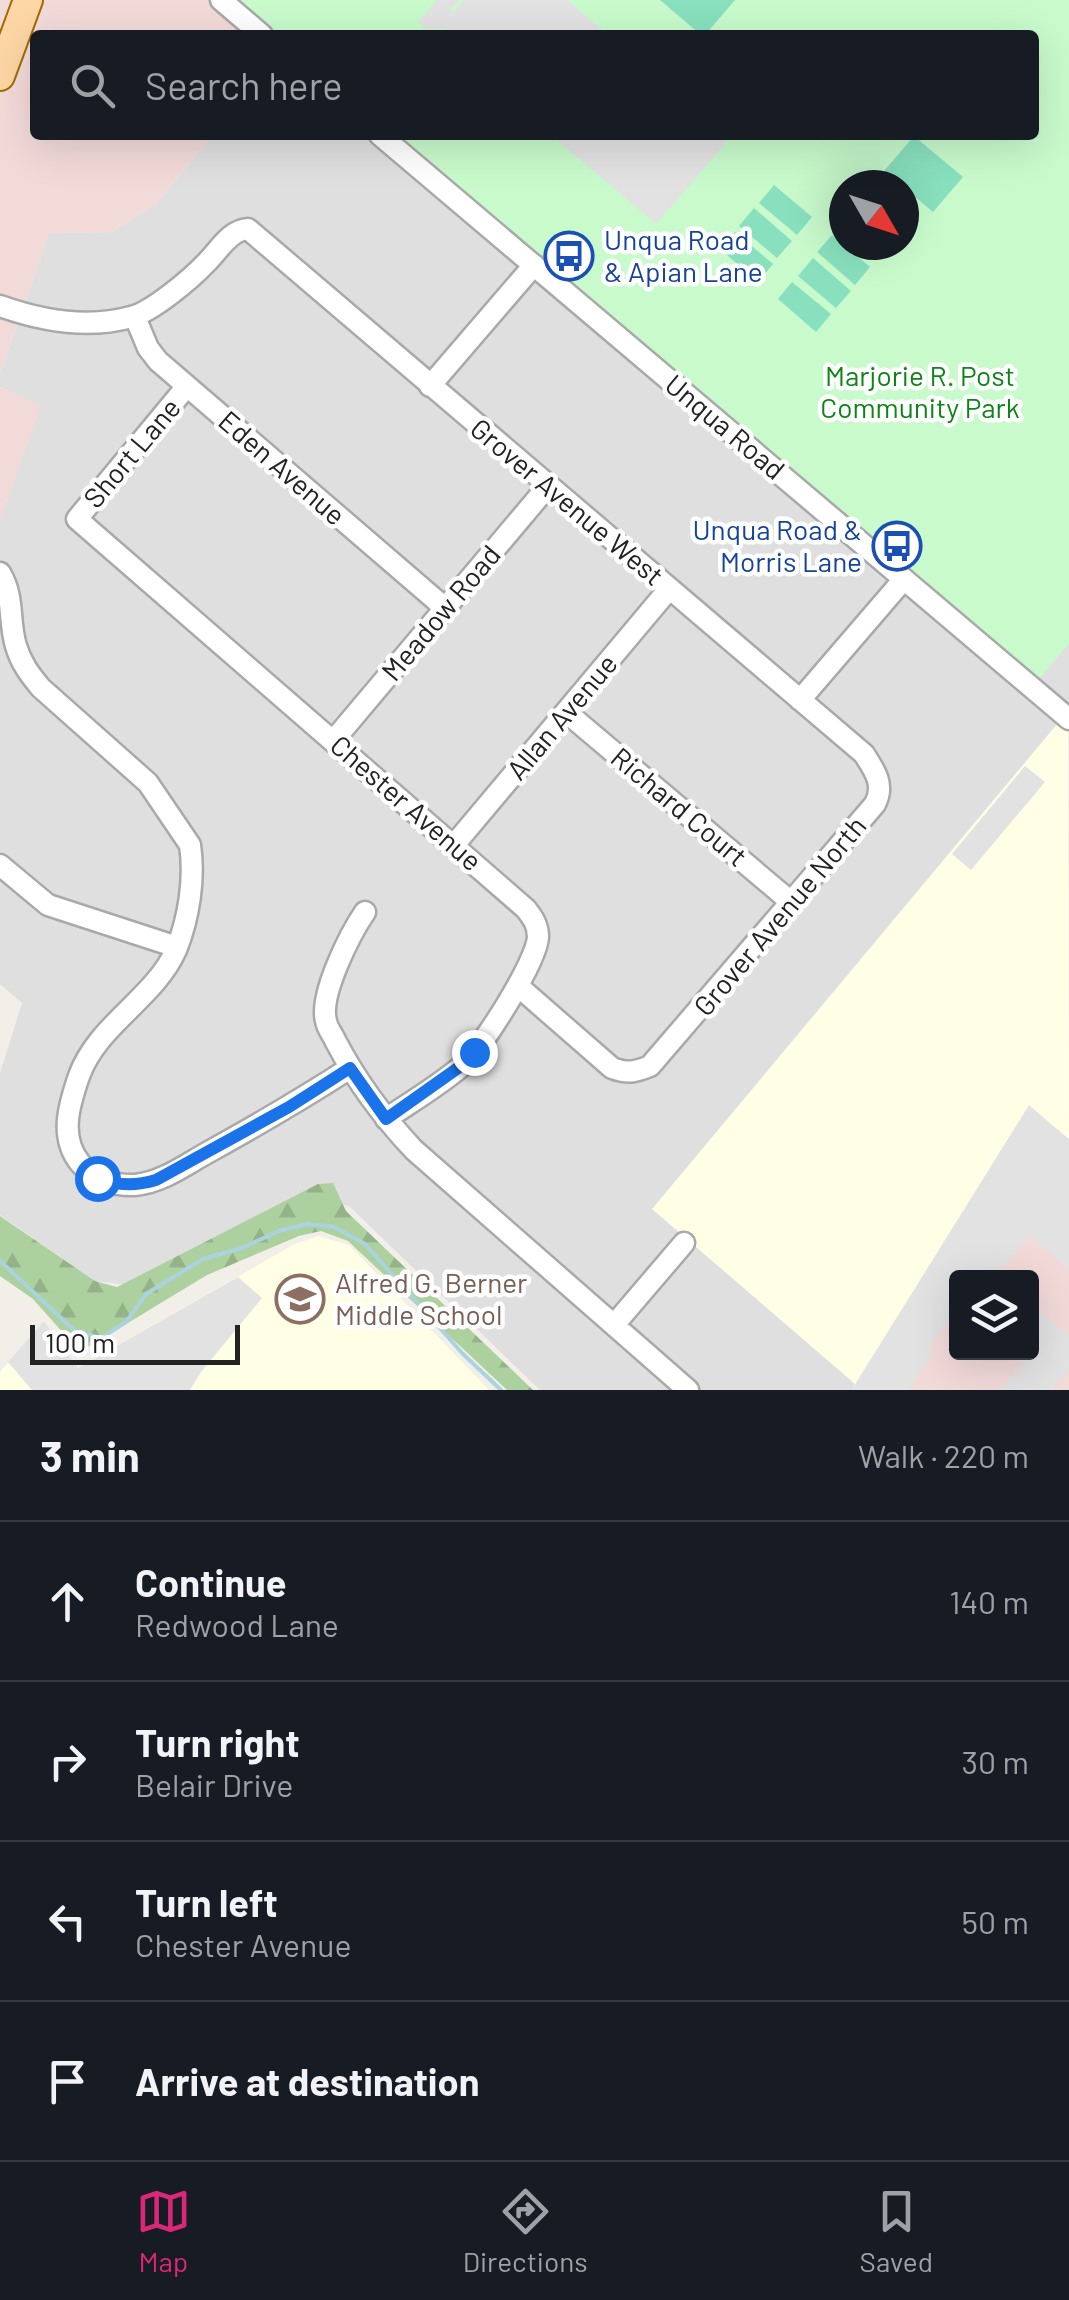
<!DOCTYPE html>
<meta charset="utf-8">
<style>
body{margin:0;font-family:Barlow,sans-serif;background:#20242c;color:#f1f3f6}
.controls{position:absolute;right:30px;bottom:30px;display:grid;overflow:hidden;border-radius:10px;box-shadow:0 10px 40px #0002}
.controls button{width:90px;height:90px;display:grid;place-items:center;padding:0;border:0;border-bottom:2px solid #363941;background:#171b24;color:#f1f3f6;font:50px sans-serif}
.compass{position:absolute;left:829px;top:170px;width:90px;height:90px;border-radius:50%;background:#171b24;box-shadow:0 10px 40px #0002;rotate:129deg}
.scale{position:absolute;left:30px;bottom:25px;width:210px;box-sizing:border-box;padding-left:10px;border:5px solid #222;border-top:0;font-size:28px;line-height:35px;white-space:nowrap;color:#222;-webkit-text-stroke:8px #fff;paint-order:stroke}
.stop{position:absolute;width:30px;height:30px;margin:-22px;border:8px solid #1a73e8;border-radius:50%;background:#fff}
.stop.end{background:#1a73e8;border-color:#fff;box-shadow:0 2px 10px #0008}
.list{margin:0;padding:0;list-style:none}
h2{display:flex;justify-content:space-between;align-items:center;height:130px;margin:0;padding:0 40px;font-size:42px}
h2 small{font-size:32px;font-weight:400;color:#9ea1a6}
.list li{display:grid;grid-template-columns:65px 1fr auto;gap:30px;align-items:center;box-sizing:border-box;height:160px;padding:0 40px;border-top:2px solid #363941}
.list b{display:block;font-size:38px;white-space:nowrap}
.list p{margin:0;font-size:32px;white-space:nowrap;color:#9ea1a6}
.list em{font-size:32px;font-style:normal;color:#9ea1a6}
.icon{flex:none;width:55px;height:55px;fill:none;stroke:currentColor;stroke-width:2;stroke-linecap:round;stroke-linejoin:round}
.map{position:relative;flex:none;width:1069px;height:1390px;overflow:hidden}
.search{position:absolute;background:#171b24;box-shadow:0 10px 40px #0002;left:30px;right:30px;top:30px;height:110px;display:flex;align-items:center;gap:25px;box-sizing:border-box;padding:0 35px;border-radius:10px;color:#9ea1a6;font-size:38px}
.sheet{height:770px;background:#171b24}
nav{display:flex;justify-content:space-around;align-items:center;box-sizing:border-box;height:140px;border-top:2px solid #363941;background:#171b24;font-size:28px;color:#9ea1a6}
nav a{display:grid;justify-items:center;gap:5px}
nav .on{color:#db2777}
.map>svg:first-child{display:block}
.residential{fill:#e0dfdf}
.commercial{fill:#f2dad9;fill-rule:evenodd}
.education{fill:#ffffe5}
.forest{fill:url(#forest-firs)}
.park{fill:#c8facc;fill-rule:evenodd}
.pitch{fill:#88e0be}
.parking{fill:#e2e2e2}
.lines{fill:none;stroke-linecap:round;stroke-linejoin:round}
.stream{stroke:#aad3df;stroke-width:4}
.minor-casing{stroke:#a9a9a9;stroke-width:25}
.major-casing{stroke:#a06b00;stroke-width:32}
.minor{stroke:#fff;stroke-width:20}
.major{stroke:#fcd6a4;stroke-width:28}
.route{stroke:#1a73e8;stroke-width:12}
.labels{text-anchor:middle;stroke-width:9;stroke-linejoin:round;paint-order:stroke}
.transit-label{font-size:28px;fill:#164399;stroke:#fff;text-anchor:start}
.park-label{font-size:28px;fill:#0c8416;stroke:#fff}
.street-label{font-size:28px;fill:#222;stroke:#fff}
.education-label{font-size:28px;fill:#785e54;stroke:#fff;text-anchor:start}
</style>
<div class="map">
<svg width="1069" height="1390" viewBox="0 0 1069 1390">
<defs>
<pattern id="forest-firs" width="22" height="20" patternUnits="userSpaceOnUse" patternTransform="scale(2.5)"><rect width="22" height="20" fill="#add19e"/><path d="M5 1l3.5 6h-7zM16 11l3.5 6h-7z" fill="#95b388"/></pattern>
</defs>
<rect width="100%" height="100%" fill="#f2efe9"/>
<path class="residential" d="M213,135h176l647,547 33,-39v68l-217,679h-312l-190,-183 -21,-9 -200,87 -34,-4 -95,-66v-142l22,-70 -22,-19v-464l40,-114 -40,-19v-13l49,-141 62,-1 45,-28z"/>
<path class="commercial" d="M0,0h230l41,35h-236v100h178l-57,69 -45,28 -62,1 -49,141z
M0,387l41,19 -41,114z
M1029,1105l40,34v251h-217zM956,1278h76v74h-76z"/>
<path class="education" d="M1068,711l1,428 -40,-33 -174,278 -203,-175z
M318,1236l31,9 140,145h-489v-18l44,-51 34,47 215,-123z"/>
<path class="forest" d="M333,1183l13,28 187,179h-26l-159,-149 -27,-10 -22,5 -92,39 -127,77 -47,-53 -33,-23v-60l95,65 22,6 201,-103z"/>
<path class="park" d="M230,0h839v643l-33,40 -647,-548h645v-100h-763zM844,185h60v60h-60z"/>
<path class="pitch" d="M660,0h75l-30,35h-4z
M914,136l49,41 -30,35 -49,-41z
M774,185l38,32 -15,18 -38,-32z
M754,208l38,33 -15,17 -38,-32z
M735,232l38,32 -15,18 -38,-33z
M832,235l38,32 -15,18 -38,-33z
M813,258l38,33 -15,17 -38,-32z
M792,282l39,32 -15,18 -38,-33z"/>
<path class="parking" d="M437,0h22l-9,10 2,3 12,-13h103l41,35h-167l4,-6 -10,-1 -5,4 -12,-10z
M551,135h174v9l-69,80z
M1025,766l20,16 -74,88 -19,-16z
M1029,1105l40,35v129l-39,-33 -34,39 3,2 -43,1v35l-29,35 6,6 -25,36h-56z
M238,1277l24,21 -61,74 -11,18h-158l-24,-28 36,-41 34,47z
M1032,1305l37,32v32l-18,21h-51l23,-27 -11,-10 20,-1z"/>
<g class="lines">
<path class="stream" d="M0,1261l75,70 26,7 25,-16 20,-28 57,-35 39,-11 37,-17 28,-7 27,3 31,17 98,110 38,36"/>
<g class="minor-casing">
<path id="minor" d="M221,0l41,35
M380,135l689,584
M0,306c42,15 88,23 131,11 21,-5 61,-39 76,-55 12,-12 23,-32 41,-33l616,525c11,17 21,31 11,50l-225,262c-15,6 -22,8 -38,2l-94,-82
M135,317l13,31 10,13 287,247
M187,386l-110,133 449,390c7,9 12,16 12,28 -1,24 -56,111 -75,128 -23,20 -52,37 -77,54
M430,386l104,-121
M0,573c15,25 8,47 16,73 5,17 14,29 25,42l107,95 42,62c5,33 -1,73 -14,105 -22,49 -78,74 -97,126 -10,29 -20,61 1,87 13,16 35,23 55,22 25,-2 49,-19 70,-31 49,-27 97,-55 145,-86
M800,700l104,-121
M566,712l225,190
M334,740l214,-254
M454,845l215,-256
M0,865l48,40 129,42
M365,912c-15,22 -46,83 -39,109 1,7 7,14 10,21 21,40 47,75 78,108l274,240
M614,1325l70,-82"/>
</g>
<g class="major-casing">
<path id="major" d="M0,76l28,-76"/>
</g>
<use href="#minor" class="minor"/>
<use href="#major" class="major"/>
</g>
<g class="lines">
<path class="route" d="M97,1178c20,8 39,8 59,2l133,-73 61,-39 36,51 72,-51 16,-16"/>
</g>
<defs>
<g id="bus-ring" transform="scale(2.5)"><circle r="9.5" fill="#fff" stroke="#1a4fb4" stroke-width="1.5"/><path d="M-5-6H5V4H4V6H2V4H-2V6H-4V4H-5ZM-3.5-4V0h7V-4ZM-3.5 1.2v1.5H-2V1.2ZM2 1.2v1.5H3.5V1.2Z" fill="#1a4fb4"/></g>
<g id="school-ring" transform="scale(2.5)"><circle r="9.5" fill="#fff" stroke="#8d6e63" stroke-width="1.5"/><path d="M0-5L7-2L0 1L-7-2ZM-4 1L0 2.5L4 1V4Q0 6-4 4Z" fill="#8d6e63"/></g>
</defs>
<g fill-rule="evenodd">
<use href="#bus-ring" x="569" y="256"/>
<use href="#bus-ring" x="897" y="546"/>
<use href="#school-ring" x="300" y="1299"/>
</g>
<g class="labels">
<g class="transit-label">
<text x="604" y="250">Unqua Road<tspan x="604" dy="32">&amp; Apian Lane</tspan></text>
<text x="862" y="540" text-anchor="end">Unqua Road &amp;<tspan x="862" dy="32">Morris Lane</tspan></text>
</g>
<g class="park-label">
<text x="920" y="386">Marjorie R. Post<tspan x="920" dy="32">Community Park</tspan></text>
</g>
<g class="street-label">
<text transform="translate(725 427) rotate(40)" y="10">Unqua Road</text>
<text transform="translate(132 453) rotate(-50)" y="10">Short Lane</text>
<text transform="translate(282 468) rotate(41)" y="10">Eden Avenue</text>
<text transform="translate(567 502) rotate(40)" y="10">Grover Avenue West</text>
<text transform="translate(441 613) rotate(-50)" y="10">Meadow Road</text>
<text transform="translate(562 717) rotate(-50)" y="10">Allan Avenue</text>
<text transform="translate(406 803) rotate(41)" y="10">Chester Avenue</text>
<text transform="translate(679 807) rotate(40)" y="10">Richard Court</text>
<text transform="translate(780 916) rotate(-50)" y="10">Grover Avenue North</text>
</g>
<g class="education-label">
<text x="335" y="1293">Alfred G. Berner<tspan x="335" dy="32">Middle School</tspan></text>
</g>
</g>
</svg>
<div class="controls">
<button><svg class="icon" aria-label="layers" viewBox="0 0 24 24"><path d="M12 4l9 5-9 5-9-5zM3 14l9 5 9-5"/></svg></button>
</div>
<svg class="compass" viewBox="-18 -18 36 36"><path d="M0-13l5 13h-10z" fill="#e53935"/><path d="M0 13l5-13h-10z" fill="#9ea1a6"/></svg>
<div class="scale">100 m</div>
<div class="stop" style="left:97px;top:1178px"></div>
<div class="stop end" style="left:474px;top:1052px"></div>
<div class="search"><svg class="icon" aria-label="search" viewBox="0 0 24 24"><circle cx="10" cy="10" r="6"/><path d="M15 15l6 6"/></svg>Search here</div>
</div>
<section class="sheet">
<h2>3 min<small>Walk · 220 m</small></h2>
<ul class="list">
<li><svg class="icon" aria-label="ahead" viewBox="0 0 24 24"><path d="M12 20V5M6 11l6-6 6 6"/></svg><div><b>Continue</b><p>Redwood Lane</p></div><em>140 m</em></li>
<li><svg class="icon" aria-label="right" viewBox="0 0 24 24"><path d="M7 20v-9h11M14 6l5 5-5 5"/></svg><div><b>Turn right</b><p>Belair Drive</p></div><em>30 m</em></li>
<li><svg class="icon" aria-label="left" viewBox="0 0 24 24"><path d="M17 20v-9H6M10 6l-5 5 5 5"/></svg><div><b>Turn left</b><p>Chester Avenue</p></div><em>50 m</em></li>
<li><svg class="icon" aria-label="arrive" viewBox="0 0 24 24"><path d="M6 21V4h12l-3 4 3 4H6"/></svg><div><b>Arrive at destination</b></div></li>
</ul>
</section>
<nav>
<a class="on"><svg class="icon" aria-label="map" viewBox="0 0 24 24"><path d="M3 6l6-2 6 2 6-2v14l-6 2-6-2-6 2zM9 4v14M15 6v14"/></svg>Map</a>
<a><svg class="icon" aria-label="directions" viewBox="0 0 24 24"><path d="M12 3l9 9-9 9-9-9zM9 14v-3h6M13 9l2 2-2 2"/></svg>Directions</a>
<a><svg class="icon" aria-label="saved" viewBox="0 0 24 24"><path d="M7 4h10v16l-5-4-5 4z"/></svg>Saved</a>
</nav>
